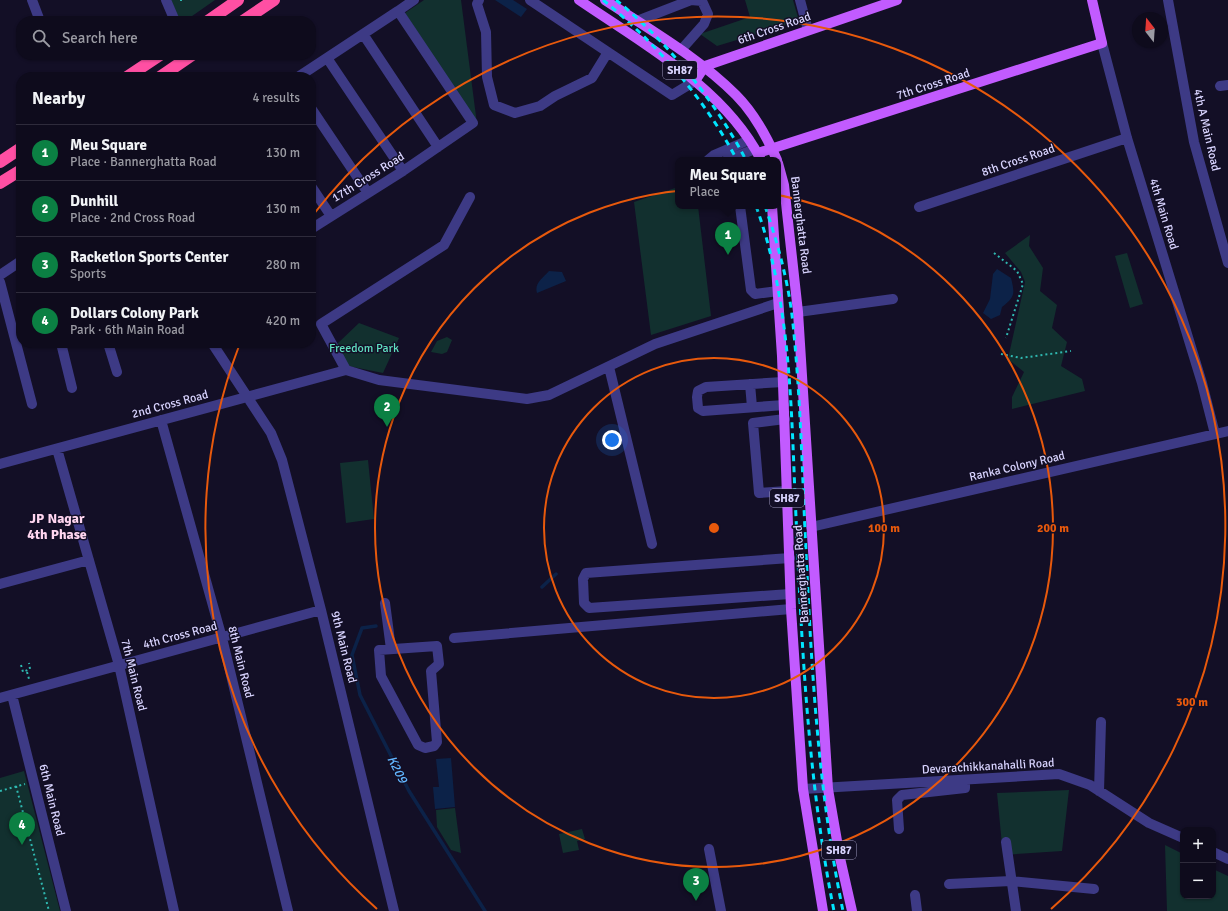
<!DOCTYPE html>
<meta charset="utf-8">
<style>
body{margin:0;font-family:Signika,sans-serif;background:#1c1929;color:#f1f3f6}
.controls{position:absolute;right:12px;bottom:12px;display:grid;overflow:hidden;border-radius:8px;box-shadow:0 1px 3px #0004}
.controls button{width:36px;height:36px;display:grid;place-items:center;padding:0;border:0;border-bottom:1px solid #2e2b3b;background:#0e0b1c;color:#f1f3f6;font:20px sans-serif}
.compass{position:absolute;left:1132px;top:12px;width:36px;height:36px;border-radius:50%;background:#0e0b1c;box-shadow:0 1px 3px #0004;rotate:343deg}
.you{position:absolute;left:612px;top:440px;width:14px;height:14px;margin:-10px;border:3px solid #fff;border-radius:50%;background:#1a73e8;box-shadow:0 0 0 6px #1a73e833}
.badge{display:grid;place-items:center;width:26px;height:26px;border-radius:50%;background:#0b8043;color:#fff;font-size:13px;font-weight:700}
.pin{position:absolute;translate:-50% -33px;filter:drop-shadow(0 1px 2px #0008)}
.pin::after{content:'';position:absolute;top:21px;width:14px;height:12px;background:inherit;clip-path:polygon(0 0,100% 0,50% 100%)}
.popup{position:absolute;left:675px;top:157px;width:106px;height:52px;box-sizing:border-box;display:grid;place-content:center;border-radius:8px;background:#0e0b1c;filter:drop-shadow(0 1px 3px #0005);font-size:13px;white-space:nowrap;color:#9b9ba3}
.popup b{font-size:15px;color:#f1f3f6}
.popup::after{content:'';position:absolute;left:50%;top:100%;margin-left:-8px;border:8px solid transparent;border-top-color:#0e0b1c}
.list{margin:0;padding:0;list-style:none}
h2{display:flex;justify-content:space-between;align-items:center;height:52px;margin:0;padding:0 16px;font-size:17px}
h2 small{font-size:13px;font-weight:400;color:#9b9ba3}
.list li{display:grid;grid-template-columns:26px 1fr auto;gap:12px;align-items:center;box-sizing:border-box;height:56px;padding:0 16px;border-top:1px solid #2e2b3b}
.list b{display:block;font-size:15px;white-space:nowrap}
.list p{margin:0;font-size:13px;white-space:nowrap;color:#9b9ba3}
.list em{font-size:13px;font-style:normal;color:#9b9ba3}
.icon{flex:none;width:22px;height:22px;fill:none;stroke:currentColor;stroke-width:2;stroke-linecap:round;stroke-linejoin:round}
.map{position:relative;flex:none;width:1228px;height:911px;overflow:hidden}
.search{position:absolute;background:#0e0b1c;box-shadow:0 1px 3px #0004;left:16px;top:16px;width:300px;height:44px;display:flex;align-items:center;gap:10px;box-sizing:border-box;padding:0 14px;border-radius:16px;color:#9b9ba3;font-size:15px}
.panel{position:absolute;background:#0e0b1c;box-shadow:0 1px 3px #0004;left:16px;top:72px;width:300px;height:276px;border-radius:16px}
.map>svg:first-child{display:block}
.green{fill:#12302f}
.water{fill:#0c2248}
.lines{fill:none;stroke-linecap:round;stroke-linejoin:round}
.stream{stroke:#0c2248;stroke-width:3.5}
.path{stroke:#2fb8b0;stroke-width:2;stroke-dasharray:2 3;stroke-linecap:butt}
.minor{stroke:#3d3a85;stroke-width:10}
.major{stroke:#c25bff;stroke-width:10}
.highway{stroke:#ff4fa3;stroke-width:12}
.rail{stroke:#00e5ff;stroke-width:3;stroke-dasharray:6 5;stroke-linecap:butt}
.ring{fill:none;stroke:#e8590c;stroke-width:2}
.labels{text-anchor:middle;stroke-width:3;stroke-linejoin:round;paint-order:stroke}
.shield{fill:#130f26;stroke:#9e99be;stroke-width:1}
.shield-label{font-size:11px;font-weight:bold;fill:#d9d4ff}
.street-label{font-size:12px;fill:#d9d4ff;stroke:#130f26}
.park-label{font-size:12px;fill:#5fe0c0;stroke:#130f26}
.water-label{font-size:13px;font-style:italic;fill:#62b6ff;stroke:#130f26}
.quarter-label{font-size:14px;font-weight:bold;fill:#ffd6f0;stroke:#130f26}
.centre{fill:#e8590c;stroke:#130f26;stroke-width:2}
.ring-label{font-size:12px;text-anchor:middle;font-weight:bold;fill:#e8590c;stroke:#130f26;stroke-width:3;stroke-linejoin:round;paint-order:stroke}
</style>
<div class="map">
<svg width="1228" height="911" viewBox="0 0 1228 911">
<rect width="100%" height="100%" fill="#130f26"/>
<path class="green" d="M171,0h44l-30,21h-5z
M424,0h37l16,124 -72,-111z
M745,0h48l6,21 -82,25 -17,-12 50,-17z
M678,187v19h20l13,110 -60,19 -17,-133z
M1030,235l-1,11 14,22 -3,23 17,14 -5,23 15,14 -6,24 21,13 3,12 -73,18v-12l12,-25 -16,-13 17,-77 -4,-10 -16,-19z
M1127,253l16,51 -13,4 -15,-52z
M359,323l40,15 -16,35 -35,-7 -11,-22z
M447,337l5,3 -5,12 -5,2 -11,-2 6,-11z
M368,460l6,59 -28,4 -6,-60z
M24,771l36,140h-60v-133z
M1069,790l-7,61 -59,4 -6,-62z
M455,808l6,45 -10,-3 -14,-23 -1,-17z
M582,829l3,10 -8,2 2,9 -16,3 -4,-19z
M1165,845l18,9v42h30v-27l15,7v35h-61z"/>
<path class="water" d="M495,0h18l14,9 -6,8z
M997,269l14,9c4,16 4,19 -9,29l-2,8 -9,4 -8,-6 7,-14 3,-25z
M549,271l13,1 4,9 -29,12c-3,-10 6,-15 12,-22z
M451,758l4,49 -20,2 -2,-22h6l-3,-28z"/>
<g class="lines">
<path class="stream" d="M542,587l14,-13
M376,626l-14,2 -10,27 8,40 49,96 76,120"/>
<path class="path" d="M180,0h3
M994,253l23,18 6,13 -17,54
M1001,354l20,4 50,-7
M21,665l2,7 7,-3 -1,-6
M27,672l2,7
M16,786l33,125
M0,791l25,-7"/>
<path class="minor" d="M32,0l8,21
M166,0l9,21
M479,0l-2,4 9,28 1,45 7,28 21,8 25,-7 15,-10 37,-18 16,-26
M530,0l142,95 23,-14
M800,0l8,30
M1168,0l26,142 34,121
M637,21l54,-21 11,1 6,13 -4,10 -23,26
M363,34l75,113
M1102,43l25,95 75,245 13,51
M327,58l76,113
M298,77l100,-66
M1220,86l8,-1
M311,108l57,85
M708,160l6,-5 35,-15
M727,160l28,-11
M311,186l20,30
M470,197l-26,48 -123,79 25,46 33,10 148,19 22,-4 106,-51 123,-41
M740,206l11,84 4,4 23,-3
M919,207l208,-69
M311,229l92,-58 70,-48 -75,-112 16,-11
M0,275l21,-14
M0,282l32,122
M798,312l95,-13
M61,343l11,45
M108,343l9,29
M212,343l59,90 11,27 39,150 73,301
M609,367l43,177
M783,382l-77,5 -8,4 -1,6 1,11 5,3 81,-6
M750,384l2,23
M785,419l-32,4 6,70 28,-2
M161,420l61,218 66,273
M57,449l62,216 55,246
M0,464l346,-94
M811,527l417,-96
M790,558l-204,15 -3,6 1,24 5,5 201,-14
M0,584l89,-24
M385,603l6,46
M454,638l337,-29
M437,646l2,18 -8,7 6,71 -3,4 -9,2 -7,-3 -37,-69 -2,-26z
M12,695l54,216
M0,698l321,-88
M803,789l256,-15 31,11 59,38 34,15
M1099,791l2,-69
M899,829l-2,-29 5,-5 63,-7v-8
M1006,842l10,69
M709,849l12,62
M1213,852l15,7
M949,884l62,-3 83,8
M915,895l2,16"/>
<path class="major" d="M579,0c64,44 146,88 182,160
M605,0c45,30 93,57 131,95 18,18 31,42 41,65
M695,81l10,-15 192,-66
M758,153l344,-110 -10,-43
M778,163l6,22 14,127 30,477 12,69 12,53
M772,206l10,150 9,253 12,180 20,122"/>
<path class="highway" d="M208,21l30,-21
M243,21l31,-21
M127,77l33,-22
M160,77l32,-22
M0,162l21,-14
M0,183l21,-13"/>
<path class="rail" d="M603,0c53,43 102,99 134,160
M616,0c52,42 99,101 130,160
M756,206c36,99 35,207 40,311 6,132 12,264 38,394
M765,206c13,38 24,78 28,118 7,68 9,138 12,207 6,127 12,255 38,380"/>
</g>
<g class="ring">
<circle cx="714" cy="528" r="170"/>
<circle cx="714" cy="528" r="339"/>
<path d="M377 909A509 509 0 0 1 239 346M313 215A509 509 0 1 1 1051 909"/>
</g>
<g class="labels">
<g class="shield">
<rect x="663" y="61" width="34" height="18" rx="3"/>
<rect x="770" y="489" width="34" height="18" rx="3"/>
<rect x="822" y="841" width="34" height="18" rx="3"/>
</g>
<g class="shield-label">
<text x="680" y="74">SH87</text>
<text x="787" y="502">SH87</text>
<text x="839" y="854">SH87</text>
</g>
<g class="street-label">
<text transform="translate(774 28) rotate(-19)" y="4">6th Cross Road</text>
<text transform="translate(933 84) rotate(-18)" y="4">7th Cross Road</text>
<text transform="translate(1207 130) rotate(77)" y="4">4th A Main Road</text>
<text transform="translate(1018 160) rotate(-19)" y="4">8th Cross Road</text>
<text transform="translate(368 177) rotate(-32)" y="4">17th Cross Road</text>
<text transform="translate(1164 214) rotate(73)" y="4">4th Main Road</text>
<text transform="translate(801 225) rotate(83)" y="4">Bannerghatta Road</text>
<text transform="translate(170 404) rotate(-15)" y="4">2nd Cross Road</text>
<text transform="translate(1017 466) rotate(-13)" y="4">Ranka Colony Road</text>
<text transform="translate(801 574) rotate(-94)" y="4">Bannerghatta Road</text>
<text transform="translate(180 635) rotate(-15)" y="4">4th Cross Road</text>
<text transform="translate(344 647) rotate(76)" y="4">9th Main Road</text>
<text transform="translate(241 662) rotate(76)" y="4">8th Main Road</text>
<text transform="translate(134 675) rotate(76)" y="4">7th Main Road</text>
<text transform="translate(988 766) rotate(-3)" y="4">Devarachikkanahalli Road</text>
<text transform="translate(52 800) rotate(76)" y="4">6th Main Road</text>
</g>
<g class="park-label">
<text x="364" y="352">Freedom Park</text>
</g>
<g class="water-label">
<text transform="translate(398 769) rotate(63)" y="5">K209</text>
</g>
<g class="quarter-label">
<text x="57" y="523">JP Nagar<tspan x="57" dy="16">4th Phase</tspan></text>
</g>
</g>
<circle cx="714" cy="528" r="6" class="centre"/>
<g class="ring-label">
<text x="884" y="532">100 m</text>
<text x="1053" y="532">200 m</text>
<text x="1192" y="706">300 m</text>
</g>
</svg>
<div class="controls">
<button>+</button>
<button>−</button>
</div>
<svg class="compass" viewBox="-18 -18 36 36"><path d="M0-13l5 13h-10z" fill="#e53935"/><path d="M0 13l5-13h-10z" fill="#9b9ba3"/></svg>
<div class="you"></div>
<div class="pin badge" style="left:728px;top:255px">1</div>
<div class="popup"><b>Meu Square</b>Place</div>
<div class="pin badge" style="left:387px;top:427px">2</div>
<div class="pin badge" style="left:696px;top:901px">3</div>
<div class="pin badge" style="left:22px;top:845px">4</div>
<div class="search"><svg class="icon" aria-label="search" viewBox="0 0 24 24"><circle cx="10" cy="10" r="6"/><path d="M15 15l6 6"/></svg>Search here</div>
<section class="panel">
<h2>Nearby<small>4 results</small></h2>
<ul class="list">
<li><span class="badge">1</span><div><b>Meu Square</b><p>Place · Bannerghatta Road</p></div><em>130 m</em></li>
<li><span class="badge">2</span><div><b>Dunhill</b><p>Place · 2nd Cross Road</p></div><em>130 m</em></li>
<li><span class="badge">3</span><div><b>Racketlon Sports Center</b><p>Sports</p></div><em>280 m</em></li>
<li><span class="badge">4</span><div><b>Dollars Colony Park</b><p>Park · 6th Main Road</p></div><em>420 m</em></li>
</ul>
</section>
</div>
